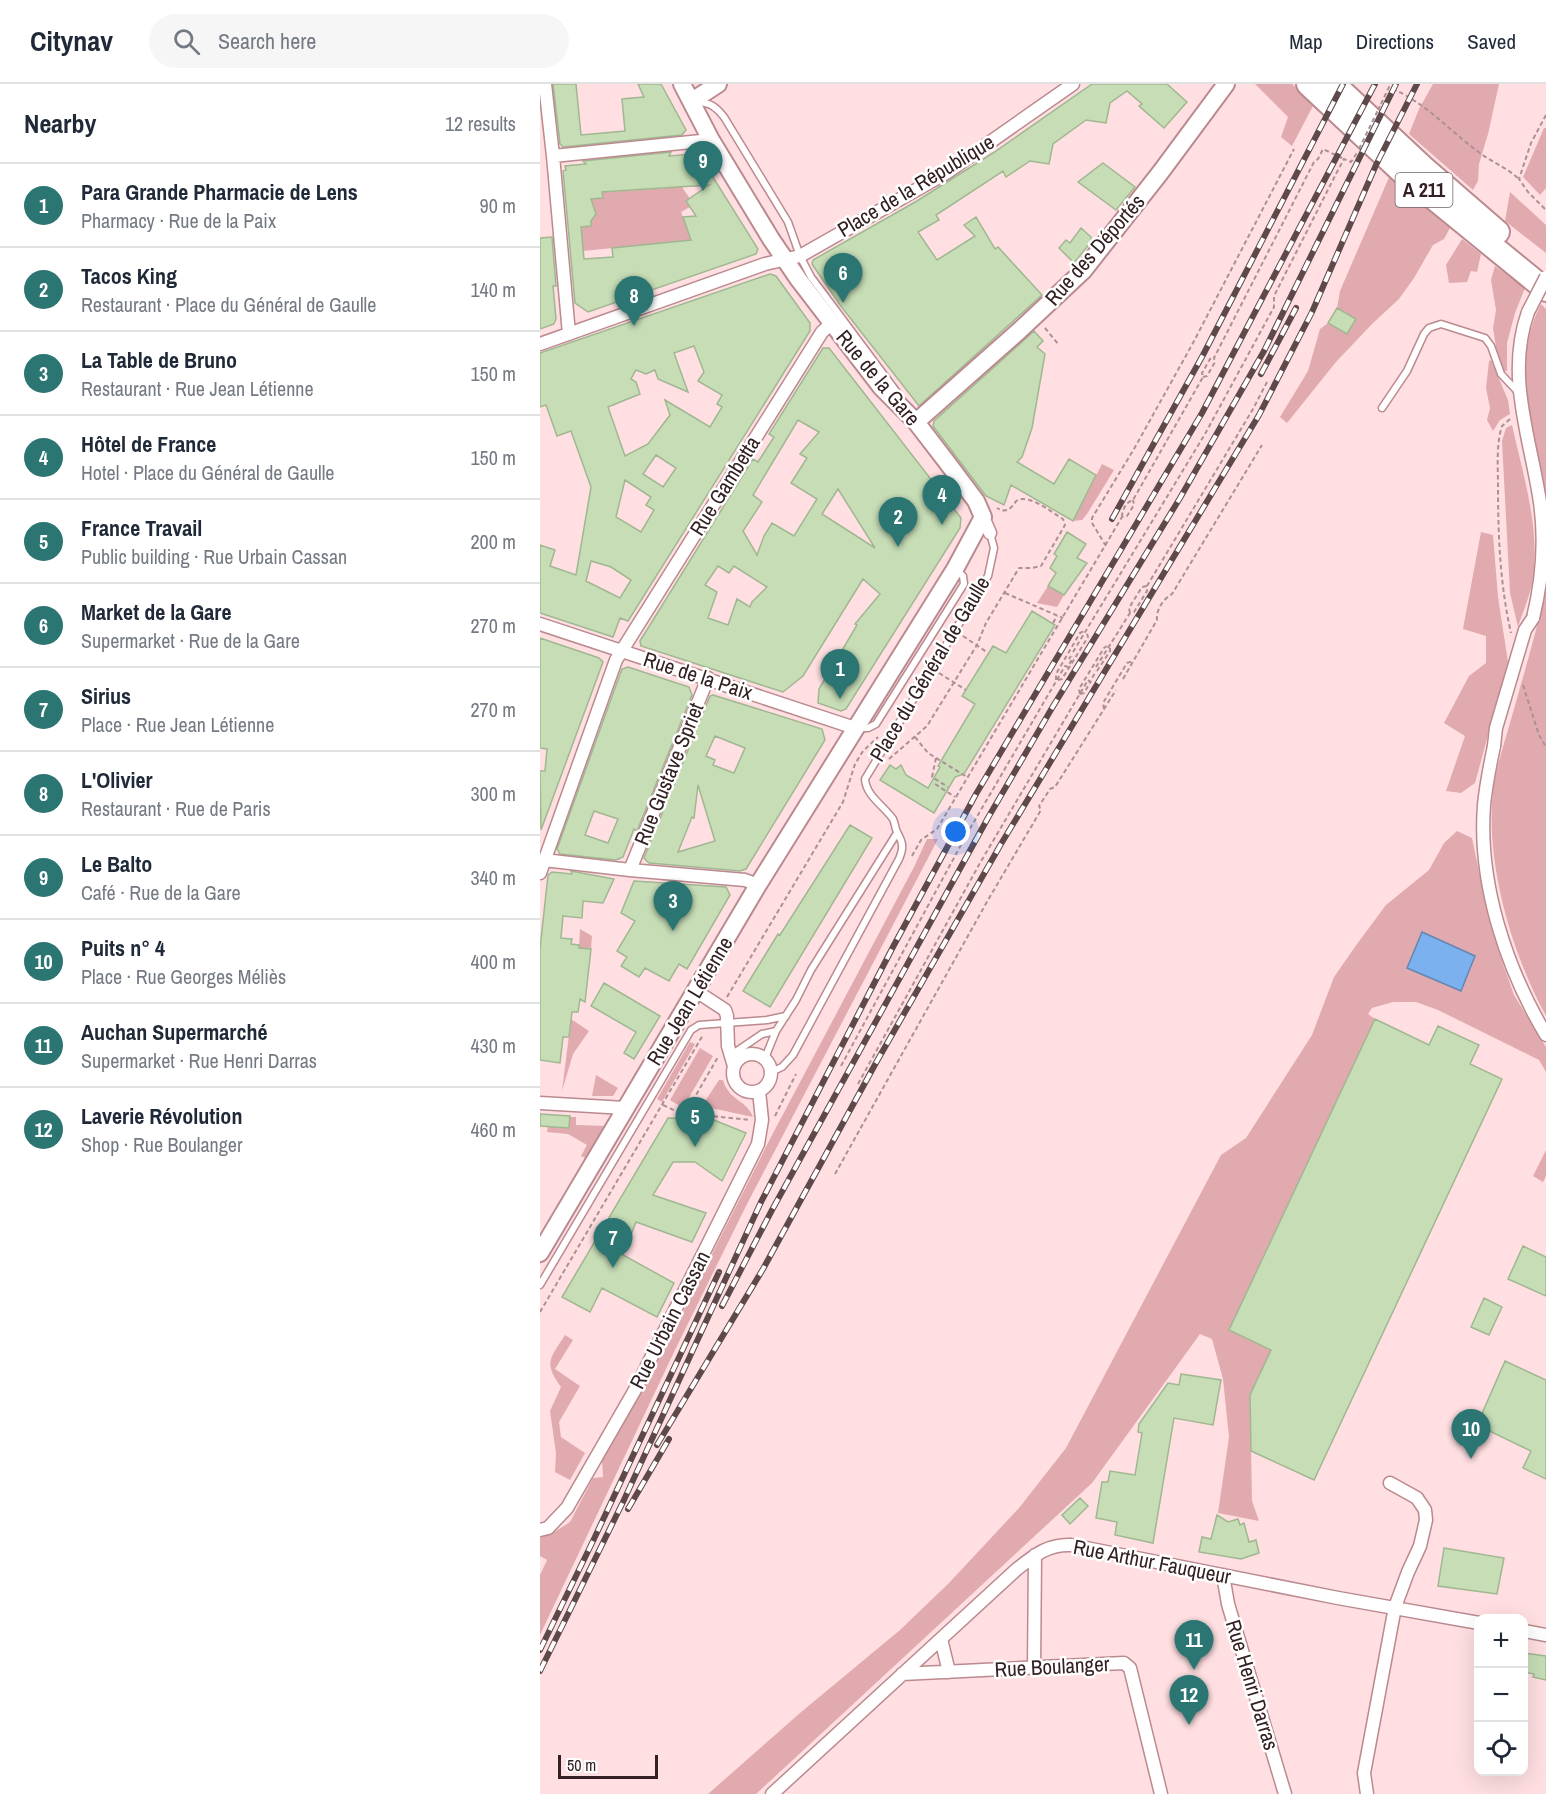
<!DOCTYPE html>
<meta charset="utf-8">
<style>
body{margin:0;font-family:"Archivo Narrow",sans-serif;background:#f6f6f7;color:#1f2937}
.controls{position:absolute;right:18px;bottom:18px;display:grid;overflow:hidden;border-radius:12px;box-shadow:0 6px 24px #0002}
.controls button{width:54px;height:54px;display:grid;place-items:center;padding:0;border:0;border-bottom:2px solid #e0e1e3;background:#fff;color:#1f2937;font:30px sans-serif}
.scale{position:absolute;left:18px;bottom:15px;width:100px;box-sizing:border-box;padding-left:6px;border:3px solid #332022;border-top:0;font-size:16px;line-height:21px;white-space:nowrap;color:#332022;-webkit-text-stroke:4px #fff;paint-order:stroke}
.you{position:absolute;left:416px;top:748px;width:21px;height:21px;margin:-15px;border:4px solid #fff;border-radius:50%;background:#1a73e8;box-shadow:0 0 0 9px #1a73e833}
.badge{display:grid;place-items:center;width:39px;height:39px;border-radius:50%;background:#2b7573;color:#fff;font-size:20px;font-weight:700}
.pin{position:absolute;translate:-50% -50px;filter:drop-shadow(0 2px 3px #0008)}
.pin::after{content:'';position:absolute;top:32px;width:21px;height:18px;background:inherit;clip-path:polygon(0 0,100% 0,50% 100%)}
.list{margin:0;padding:0;list-style:none}
h2{display:flex;justify-content:space-between;align-items:center;height:78px;margin:0;padding:0 24px;font-size:26px}
h2 small{font-size:20px;font-weight:400;color:#747a83}
.list li{display:grid;grid-template-columns:39px 1fr auto;gap:18px;align-items:center;box-sizing:border-box;height:84px;padding:0 24px;border-top:2px solid #e0e1e3}
.list b{display:block;font-size:22px;white-space:nowrap}
.list p{margin:0;font-size:20px;white-space:nowrap;color:#747a83}
.list em{font-size:20px;font-style:normal;color:#747a83}
.icon{flex:none;width:33px;height:33px;fill:none;stroke:currentColor;stroke-width:2;stroke-linecap:round;stroke-linejoin:round}
.map{position:relative;flex:none;width:1006px;height:1710px;overflow:hidden}
header{display:flex;align-items:center;gap:36px;box-sizing:border-box;height:84px;padding:0 30px;background:#fff;border-bottom:2px solid #e0e1e3}
header strong{font-size:28px}
nav{display:flex;gap:33px;margin-inline-start:auto;font-size:21px}
.search{width:420px;height:54px;background:#f6f6f7;display:flex;align-items:center;gap:15px;box-sizing:border-box;padding:0 21px;border-radius:33px;color:#747a83;font-size:22px}
main{display:flex}
aside{flex:1;background:#fff}
.map>svg:first-child{display:block}
.green{fill:#e1aaaf}
.water{fill:#7bb1ef;stroke:#6586b2;stroke-width:1.5}
.building{fill:#c6ddb6;stroke:#a0b791;stroke-width:1.5;fill-rule:evenodd}
.lines{fill:none;stroke-linecap:round;stroke-linejoin:round}
.lane-casing{stroke:#ba8a8f;stroke-width:9}
.street-casing{stroke:#ba8a8f;stroke-width:15}
.secondary-casing{stroke:#ba8a8f;stroke-width:20}
.highway-casing{stroke:#ba8a8f;stroke-width:26}
.path{stroke:#ab9193;stroke-width:2;stroke-dasharray:4.5 3;stroke-linecap:butt}
.lane{stroke:#fff;stroke-width:6}
.street{stroke:#fff;stroke-width:12}
.secondary{stroke:#fff;stroke-width:16}
.highway{stroke:#fff;stroke-width:22}
.rail-casing{stroke:#5d484a;stroke-width:6}
.rail{stroke:#fff;stroke-width:4;stroke-dasharray:11;stroke-linecap:butt}
.street-bridge-casing{stroke:#ba8a8f;stroke-width:15;stroke-linecap:butt}
.path-bridge{stroke:#ab9193;stroke-width:2;stroke-dasharray:4.5 3;stroke-linecap:butt}
.street-bridge{stroke:#fff;stroke-width:12}
.labels{text-anchor:middle;stroke-width:5;stroke-linejoin:round;paint-order:stroke}
.shield{fill:#fff;stroke:#706364;stroke-width:1.5}
.shield-label{font-size:20px;font-weight:bold;fill:#332022}
.street-label{font-size:21px;fill:#332022;stroke:#fff}
</style>
<header>
<strong>Citynav</strong>
<div class="search"><svg class="icon" aria-label="search" viewBox="0 0 24 24"><circle cx="10" cy="10" r="6"/><path d="M15 15l6 6"/></svg>Search here</div>
<nav><a>Map</a><a>Directions</a><a>Saved</a></nav>
</header>
<main>
<aside>
<h2>Nearby<small>12 results</small></h2>
<ul class="list">
<li><span class="badge">1</span><div><b>Para Grande Pharmacie de Lens</b><p>Pharmacy · Rue de la Paix</p></div><em>90 m</em></li>
<li><span class="badge">2</span><div><b>Tacos King</b><p>Restaurant · Place du Général de Gaulle</p></div><em>140 m</em></li>
<li><span class="badge">3</span><div><b>La Table de Bruno</b><p>Restaurant · Rue Jean Létienne</p></div><em>150 m</em></li>
<li><span class="badge">4</span><div><b>Hôtel de France</b><p>Hotel · Place du Général de Gaulle</p></div><em>150 m</em></li>
<li><span class="badge">5</span><div><b>France Travail</b><p>Public building · Rue Urbain Cassan</p></div><em>200 m</em></li>
<li><span class="badge">6</span><div><b>Market de la Gare</b><p>Supermarket · Rue de la Gare</p></div><em>270 m</em></li>
<li><span class="badge">7</span><div><b>Sirius</b><p>Place · Rue Jean Létienne</p></div><em>270 m</em></li>
<li><span class="badge">8</span><div><b>L'Olivier</b><p>Restaurant · Rue de Paris</p></div><em>300 m</em></li>
<li><span class="badge">9</span><div><b>Le Balto</b><p>Café · Rue de la Gare</p></div><em>340 m</em></li>
<li><span class="badge">10</span><div><b>Puits n° 4</b><p>Place · Rue Georges Méliès</p></div><em>400 m</em></li>
<li><span class="badge">11</span><div><b>Auchan Supermarché</b><p>Supermarket · Rue Henri Darras</p></div><em>430 m</em></li>
<li><span class="badge">12</span><div><b>Laverie Révolution</b><p>Shop · Rue Boulanger</p></div><em>460 m</em></li>
</ul>
</aside>
<div class="map">
<svg width="1006" height="1710" viewBox="0 0 1006 1710">
<rect width="100%" height="100%" fill="#ffdfe1"/>
<path class="green" d="M715,0h37l22,20 -22,42 -11,-9 7,-20z
M893,0h66l-11,50 -9,30 -1,17 -5,9 -64,-56 10,-25z
M1004,44h2v60l-6,7 -17,-18z
M67,91l2,17 73,-5 8,12 -3,3 3,5 -9,5 10,28 -108,11 -2,-24 10,-1v-7l3,-1 2,-4 -10,-14 17,-2 -1,-5 -20,2z
M850,91l60,53 -6,11 -11,6 -19,33 -15,21 -27,25 -36,38 -49,61 -7,-6 28,-46 12,-42 8,-6 19,11 9,-15 -19,-11 3,-17z
M970,108l36,33v28l-41,-32z
M922,155l19,15 -4,18 -6,-1 -4,11 -18,1 -3,-18z
M955,182l30,22 -10,25 -8,30v28h-4l-6,-18 -4,-25 3,-18 -5,-30z
M1001,220l5,5v193c-12,-64 -38,-135 -5,-198z
M951,276l17,40 2,14 -10,6 -7,11 -6,-11 3,-12 -4,-20 3,-27z
M972,341c11,50 28,101 21,153 -2,16 -10,33 -15,49l-8,-34 -8,-152 4,-13z
M562,380l12,6 -27,44 -5,6 -9,1z
M941,448l12,3 5,62 10,65 -33,121 -14,10 -15,-2 19,-55 -21,-13 25,-47 17,-13v-27l-23,-7z
M508,502l16,9 -7,12 -20,-4z
M1006,503v429c-34,-62 -61,-153 -53,-224 3,-26 12,-51 19,-76 12,-43 25,-85 34,-129z
M917,747l15,7 17,82 15,47 10,28 32,52v25l-7,-12 -101,-50 -22,-8h-23l-21,6 -4,6 7,5 -146,311 42,20 -21,45 2,106 7,20 -41,-8 11,-76 -6,-58 -11,-40 -12,-5 -108,149 -336,311h-48l92,-81 100,-83 49,-47 70,-75 47,-60 155,-293 25,-17 66,-103 22,-58 23,-33 29,-39 43,-35 15,-27z
M387,755h11l-191,365 -72,146 -135,285v-60l7,-15 -7,-4v-18l16,-7 14,-9 23,-44 10,-1 -1,-17 47,-81 122,-242 143,-270z
M40,845l12,7 -1,13 -12,-1z
M31,935l18,12 -16,23 -11,37z
M150,958l5,2 -33,58 -5,-3z
M160,964l13,8 -30,52 -13,-8z
M56,991l22,13 -5,8h-21z
M179,996h4c6,21 24,20 30,37l-51,-11z
M30,1033h6v8l31,1 -20,33 -6,-3 6,-11 -19,-11 -21,-2 1,-6 21,2z
M1006,1066v26l-3,6 -10,-6z
M25,1251l8,5 -18,29 25,17 -21,36 2,15 24,16 -15,27 -15,-8 1,-19 -6,-42 11,-24c-18,-25 -11,-28 4,-52z"/>
<path class="water" d="M882,848l53,24 -14,35 -54,-23z"/>
<path class="building" d="M13,0h23l5,51 44,-4 -3,-32 22,-2 -6,-13h23l25,46 -4,5 -119,12 -3,-3z
M552,0h75l20,18 -23,26 -25,-22 3,-2 -15,-13 -17,12 -4,20 -20,-3 -33,24 -4,20 -19,-3 -24,16 -3,-6 -67,44 3,5 -21,12 19,28 38,-24 -11,-11 12,-8 19,32 3,-2 44,48 -123,111 -79,-101 -28,-41 1,-4 104,-59 76,-48z
M131,68l-2,4 25,-2 7,4 57,91 -2,5 -168,58 -13,-9 -12,-132 3,-1 -1,-4 21,-2 -3,-3zM169,101l-23,16 10,15 -13,1 8,23 -79,8 1,9 -29,2 -3,-32 10,-1v-5l5,-7 -5,-15 12,-1 -1,-6z
M563,79l32,24 -19,23 -38,-28z
M541,144l10,9v5l-17,21 -15,-15 7,-8 4,3z
M12,153l4,49h-3l3,33 -2,5 -14,5v-91z
M230,190l6,2 34,47v8l-182,290 -8,-3 -7,19 -73,-24v-68l15,5 -5,16 26,9 15,-88 -20,-56 -14,5 -11,-31 -6,2v-54zM154,262l10,26 -6,9 24,14 -5,9 5,3 -12,20 -45,-27 5,15 -22,29 -23,12 -17,-49 32,-13 -4,-12 -5,-3 5,-9 10,4 9,-4 3,9 30,13 -14,-39zM116,371l20,13 -13,19 -20,-13zM85,396l26,17 -5,8 8,5 -13,22 -25,-15zM51,477l20,6 20,13 -11,18 -34,-17z
M797,224l19,11 -9,15 -19,-11z
M494,247l9,10 -6,6 8,7 -13,74 -10,29 -5,5 37,22 15,-25 27,16 -23,46 -62,-36 -7,20 -18,-9 -53,-70 1,-5z
M283,264h6l132,170 -1,10 -114,181 -5,2 -23,-8 1,-14 38,-64 -2,-1 25,-30 -17,-15 -60,97 -20,16 -142,-46 -1,-5 113,-182 5,3 16,-25 -5,-3zM258,336l21,12 -19,22 7,4 -16,25 26,16 -23,37 -22,-13 -8,13 -7,19 -14,-24 19,-29 -9,-7zM298,405l37,59 -53,-34zM178,482l11,7 5,-7 33,21 -15,15 -2,5 -13,-8 -9,26 -20,-7 9,-26 -12,-7z
M527,448l19,12 -9,14 10,5 -23,32 -16,-9 8,-13 -6,-5 7,-12 -3,-2z
M492,527l23,14 -91,149 -9,3 -21,36 -54,-33 10,-15 6,4 5,-4 5,10 22,13 12,-21 -2,-1 37,-62 -13,-8 31,-50 13,7z
M0,554l59,20 4,4 -62,168 -1,-59h5l2,-22 -7,-1z
M88,583l61,20 3,8 -55,136 -3,-2 -11,28 -7,3 -56,-6 -3,-5 58,-161 7,-19zM54,727l24,8 -10,24 -23,-8z
M173,611l109,34 3,11 -79,129 -6,2 -91,-8 -5,-5 66,-162zM175,652l30,12 -11,25 -21,-8 2,-5 -9,-4zM158,701l17,56 -37,11 14,-35 2,1z
M310,741l22,13 -102,169 -27,-16 35,-57 2,1z
M31,787l43,8 -11,24 -20,-2 -1,17 -19,-2 -2,22 11,1 -1,5 8,1v3l12,1 -6,53 -5,-3 -2,13h-6l-3,25h-6l-3,26 -20,-3v-111l8,-74 4,-3 20,2z
M94,797l92,6 4,8 -43,74 -8,-5 -10,17 -24,-13 -6,9 -18,-11 6,-9 -10,-6 18,-30 -14,-8z
M64,899l56,33 -26,43 -10,-6 12,-21 -45,-26z
M835,935l54,26 9,-19 41,19 -9,19 32,15 -188,401 -63,-29 -1,-56 21,-45 -42,-20z
M0,1030l30,2 -1,12 -29,-2z
M128,1034l46,2 32,13 -24,48 -27,-19h-22l-20,33 53,18 -14,29 -56,-20 -13,33 51,28 -17,34 -55,-29 -12,24 -28,-15z
M983,1162l23,11v39l-38,-17z
M944,1214l18,9 -13,28 -18,-8z
M965,1277l41,19v99l-23,-11 8,-17 -54,-26z
M641,1290l40,6 -8,45 -39,-7 -21,125 -38,-8 2,-13 -21,-4 6,-36h6l2,-11 25,4 7,-42 -4,-1 1,-8 29,-41 11,2z
M540,1414l8,8 -18,18 -8,-9z
M677,1431l11,7 10,-3 2,6 4,-2 5,19 7,-2 3,13 -18,6 -42,-7 3,-15 9,2z
M904,1464l60,10 -7,36 -59,-8z
M984,1569l22,3v24l-13,-3 1,-3 -10,-2z"/>
<g class="lines">
<g class="lane-casing">
<path id="lane" d="M158,18c13,1 18,5 26,15l64,105 12,34 11,21 88,118
M842,324l25,-37 17,-37 5,-6 12,-4 44,14 6,8 10,28 18,19
M319,644h9l8,-4 88,-140 -1,-8 -8,-7
M191,971l31,-21 14,-3
M225,974l11,-27 20,-31 15,-30 86,-137
M231,988l11,-5 11,-12 106,-196c5,-12 4,-16 -2,-27 -2,-4 -2,-9 -4,-13 -9,-13 -27,-23 -28,-40l123,-203 6,-28 -4,-15
M0,1201l151,-255 8,-5 68,-5 19,-4"/>
</g>
<g class="street-casing">
<path id="street" d="M5,0l8,72 16,178
M13,72l158,-16
M988,228c-22,62 1,122 11,184 7,42 4,81 -6,122
M0,260l225,-80 35,-8 146,-83 127,-89
M443,433l7,16
M0,540l315,104
M954,662c-4,19 -8,39 -10,59 -6,78 22,163 62,230
M4,776l86,10 115,10 13,5
M90,786l78,-192
M0,789l76,-213 206,-328 10,-9
M156,907l29,19 2,6 1,30 6,20
M193 989a19 19 0 1 1 38 0a19 19 0 1 1-38 0Z
M0,1019l85,5
M0,1446l8,-2 19,-20 69,-120 122,-244 4,-24 -3,-29
M683,1491l5,29 57,190
M984,1547l22,4
M401,1555l8,33
M494,1585l1,-114
M362,1590l222,-11 6,5 31,126
M232,1710l245,-225c18,-14 31,-25 54,-24l267,53 141,25
M827,1710l-3,-21 31,-166 13,-35 12,-26 6,-26 -1,-10 -8,-12 -27,-15"/>
</g>
<g class="secondary-casing">
<path id="secondary" d="M152,17l26,-17
M376,338l104,-92 63,-59 77,-98 66,-89
M0,1169l218,-368 197,-316 28,-52 -7,-16 -30,-40 -30,-39 -35,-35 -82,-107 -28,-41 -60,-99 -29,-56"/>
</g>
<g class="highway-casing">
<path id="highway" d="M768,0l96,90 142,116
M794,0l89,83 75,65"/>
</g>
<path class="path" d="M841,20l8,-17c39,17 58,42 91,66 13,10 26,14 39,26
M1006,31l-15,28 -12,36 9,13 18,18
M505,244l14,17
M663,293l4,-1 8,-14 -1,-4 100,-196 4,-3 5,-10 21,10
M970,335l-8,7c-6,19 -4,40 -4,60 0,49 2,99 13,147
M582,433c0,-7 4,-15 11,-17l70,-123 -1,-4 8,-14 4,-1
M566,462l-14,-23v-5l42,-69 59,-106 101,-194
M465,509l58,25
M590,529l-1,-5 13,-21 5,-1
M513,539l4,-7
M423,552l25,17
M533,568l132,-218 69,-127v-11l64,-126 6,-11 7,3 6,-9
M529,575l2,-3
M556,583l34,-54 4,-1 13,-21v-5l106,-177 14,-27
M557,587l13,-20v-4
M399,589l27,17
M583,595l34,-59c-1,-10 6,-21 15,-26l90,-149
M516,596v-6l24,-41 4,-2
M518,596l4,-1 26,-42 -2,-7
M983,601l16,50 7,12
M540,610l-1,-5 25,-41 3,-2
M540,610l4,-1 7,-12
M564,625l-1,-6 24,-40 6,-2
M375,653l13,16 39,24
M396,674l-4,19 16,10
M349,675l38,-33 50,-81 9,-22 33,-55h13l9,-2 24,-41 -2,-6c-12,-7 -34,-26 -47,-18 -5,9 -11,12 -19,7
M395,700l20,13
M372,772l9,-16 16,-11 185,-312 5,-1 7,-11 -1,-5
M187,913l116,-195 12,-38 8,-13 15,-14
M301,982l127,-234 97,-166 3,1 5,-10
M318,1000l122,-221 108,-183 2,2 6,-11
M123,1021l17,8 71,7
M145,1030l33,-57
M235,1032l21,-42
M295,1090l153,-274 53,-90 -2,-4 11,-17 5,-2 61,-97
M0,1228l163,-277"/>
<use href="#lane" class="lane"/>
<use href="#street" class="street"/>
<use href="#secondary" class="secondary"/>
<use href="#highway" class="highway"/>
<g class="rail-casing">
<path id="rail" d="M721,290l35,-66
M572,435l91,-164 140,-271
M182,1222l50,-96 217,-394 63,-108 128,-210 84,-147 132,-267
M117,1361l106,-176 114,-208 124,-217 258,-429 53,-103 64,-147 41,-81
M88,1425l41,-70
M0,1566l53,-109 126,-269
M0,1587l83,-169 138,-300 133,-257 82,-151 226,-381 173,-329"/>
</g>
<use href="#rail" class="rail"/>
<g class="street-bridge-casing">
<path id="street-bridge" d="M988,228l18,-35
M954,662l2,-18 29,-98 8,-12"/>
</g>
<path class="path-bridge" d="M819,65l21,-43"/>
<use href="#street-bridge" class="street-bridge"/>
</g>
<g class="labels">
<rect class="shield" x="855.5" y="89" width="57" height="34" rx="4.5"/>
<g class="shield-label">
<text x="884" y="113">A 211</text>
</g>
<g class="street-label">
<text transform="translate(376 102) rotate(-31)" y="7">Place de la République</text>
<text transform="translate(555 166) rotate(-49)" y="7">Rue des Déportés</text>
<text transform="translate(338 294) rotate(50)" y="7">Rue de la Gare</text>
<text transform="translate(185 402) rotate(-58)" y="7">Rue Gambetta</text>
<text transform="translate(390 585) rotate(-59)" y="7">Place du Général de Gaulle</text>
<text transform="translate(158 592) rotate(18)" y="7">Rue de la Paix</text>
<text transform="translate(129 690) rotate(-68)" y="7">Rue Gustave Spriet</text>
<text transform="translate(150 917) rotate(-59)" y="7">Rue Jean Létienne</text>
<text transform="translate(130 1236) rotate(-63)" y="7">Rue Urbain Cassan</text>
<text transform="translate(612 1478) rotate(11)" y="7">Rue Arthur Fauqueur</text>
<text transform="translate(512 1583) rotate(-3)" y="7">Rue Boulanger</text>
<text transform="translate(712 1601) rotate(73)" y="7">Rue Henri Darras</text>
</g>
</g>
</svg>
<div class="controls">
<button>+</button>
<button>−</button>
<button><svg class="icon" aria-label="locate" viewBox="0 0 24 24"><circle cx="12" cy="12" r="6"/><path d="M12 2v4M12 18v4M2 12h4M18 12h4"/></svg></button>
</div>
<div class="scale">50 m</div>
<div class="you"></div>
<div class="pin badge" style="left:300px;top:615px">1</div>
<div class="pin badge" style="left:358px;top:463px">2</div>
<div class="pin badge" style="left:133px;top:847px">3</div>
<div class="pin badge" style="left:402px;top:441px">4</div>
<div class="pin badge" style="left:155px;top:1063px">5</div>
<div class="pin badge" style="left:303px;top:219px">6</div>
<div class="pin badge" style="left:73px;top:1184px">7</div>
<div class="pin badge" style="left:94px;top:242px">8</div>
<div class="pin badge" style="left:163px;top:107px">9</div>
<div class="pin badge" style="left:931px;top:1375px">10</div>
<div class="pin badge" style="left:654px;top:1586px">11</div>
<div class="pin badge" style="left:649px;top:1641px">12</div>
</div>
</main>
